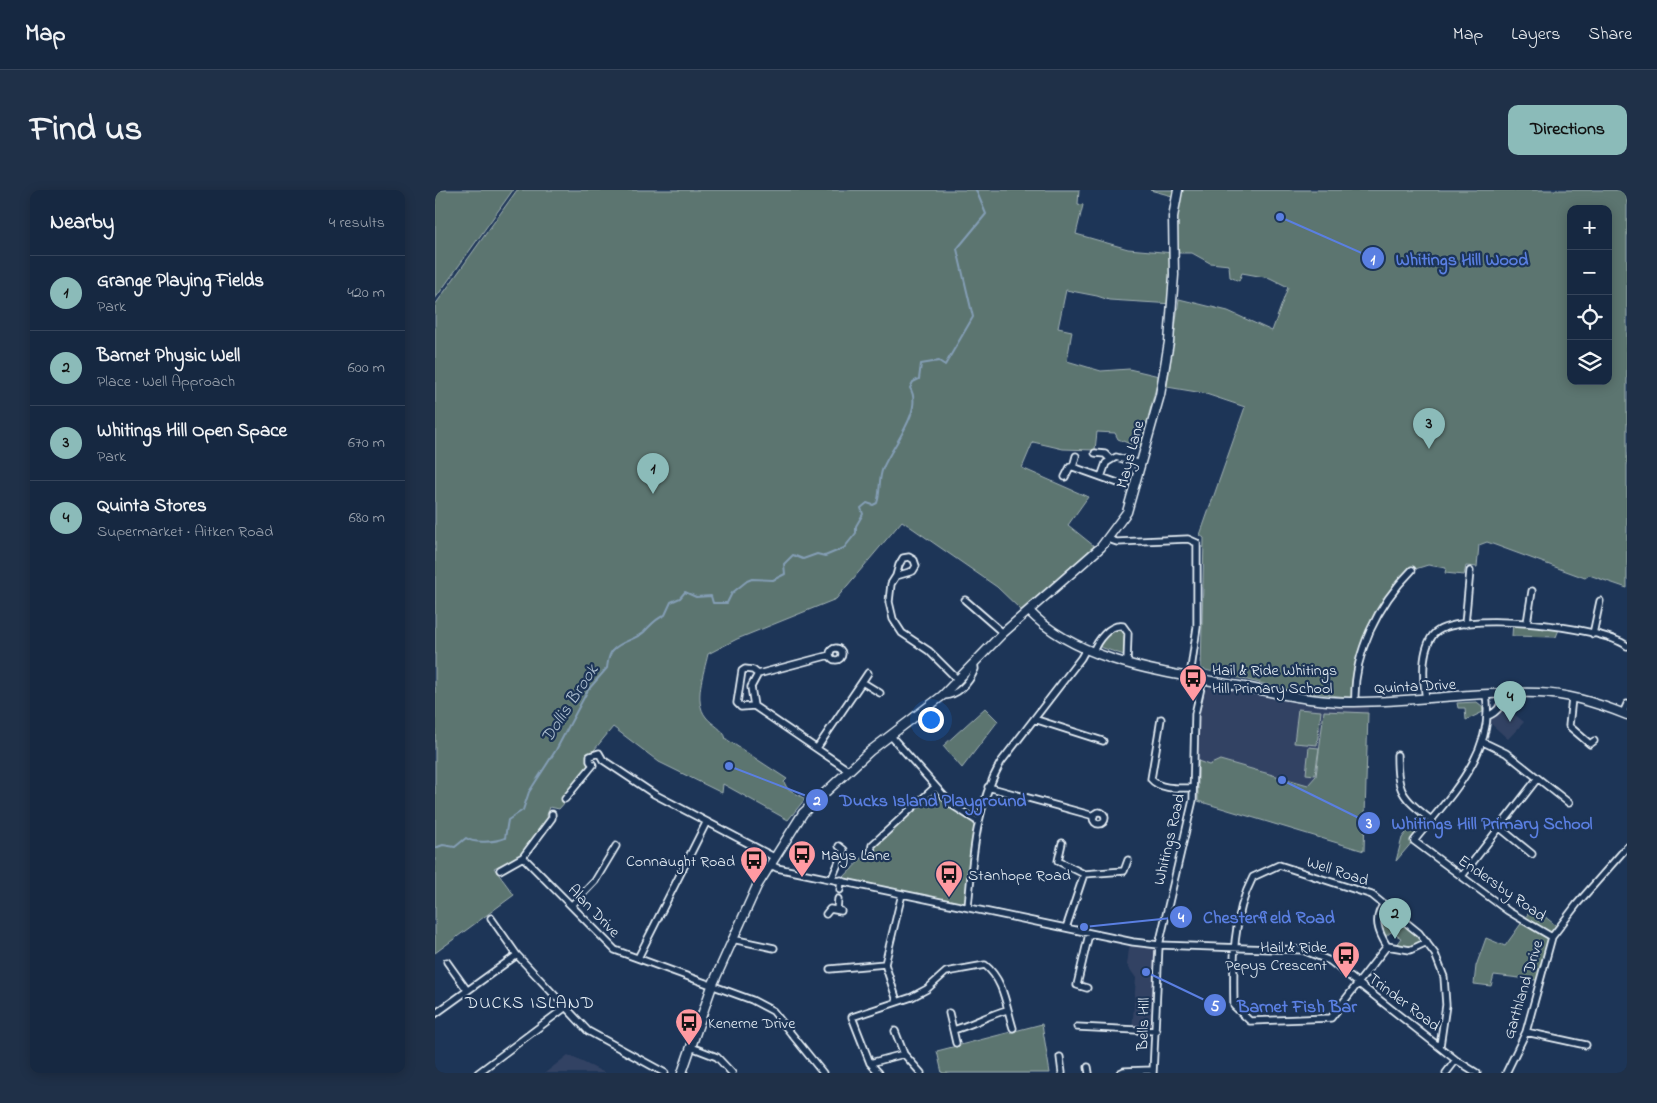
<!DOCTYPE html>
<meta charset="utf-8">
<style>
body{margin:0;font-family:"Indie Flower",sans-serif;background:#1f3048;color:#f1f3f6}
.controls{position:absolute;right:15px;top:15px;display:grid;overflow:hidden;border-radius:10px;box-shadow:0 2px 12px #0003}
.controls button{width:45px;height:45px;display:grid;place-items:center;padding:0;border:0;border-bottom:1px solid #35445a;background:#162841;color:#f1f3f6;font:25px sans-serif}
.you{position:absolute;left:495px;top:529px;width:18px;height:18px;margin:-12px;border:4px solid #fff;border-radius:50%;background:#1a73e8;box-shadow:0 0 0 8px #1a73e833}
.badge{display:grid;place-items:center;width:32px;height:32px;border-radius:50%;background:#8bbbb9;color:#111;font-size:16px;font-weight:700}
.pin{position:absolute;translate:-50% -41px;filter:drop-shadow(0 1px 2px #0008)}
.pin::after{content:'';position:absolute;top:26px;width:18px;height:15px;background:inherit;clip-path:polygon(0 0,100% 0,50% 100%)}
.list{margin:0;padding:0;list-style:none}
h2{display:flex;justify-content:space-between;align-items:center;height:65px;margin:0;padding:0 20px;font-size:21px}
h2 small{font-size:16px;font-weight:400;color:#9ea6b1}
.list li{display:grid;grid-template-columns:32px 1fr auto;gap:15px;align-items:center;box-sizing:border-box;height:75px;padding:0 20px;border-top:1px solid #35445a}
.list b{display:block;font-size:19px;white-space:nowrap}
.list p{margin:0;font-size:16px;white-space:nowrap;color:#9ea6b1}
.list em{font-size:16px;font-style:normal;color:#9ea6b1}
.icon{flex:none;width:28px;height:28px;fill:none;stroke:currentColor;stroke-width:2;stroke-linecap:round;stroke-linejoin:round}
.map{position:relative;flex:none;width:1192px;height:883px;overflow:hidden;border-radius:10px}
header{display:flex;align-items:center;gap:30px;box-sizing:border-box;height:70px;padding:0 25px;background:#162841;border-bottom:1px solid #35445a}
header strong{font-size:24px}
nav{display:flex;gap:28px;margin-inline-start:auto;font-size:18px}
.intro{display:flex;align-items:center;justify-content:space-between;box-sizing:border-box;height:120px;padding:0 30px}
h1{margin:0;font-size:35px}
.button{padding:12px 22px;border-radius:10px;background:#8bbbb9;color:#111;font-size:18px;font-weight:700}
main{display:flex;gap:30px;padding:0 30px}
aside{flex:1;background:#162841;border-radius:10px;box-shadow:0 2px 12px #0003}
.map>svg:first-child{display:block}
.built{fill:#334263}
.green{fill:#5b7470;stroke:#a2b2b4;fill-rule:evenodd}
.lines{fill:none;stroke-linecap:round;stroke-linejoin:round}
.stream{stroke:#849eb5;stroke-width:2}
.minor-casing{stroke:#e8f1f8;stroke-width:9}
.tertiary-casing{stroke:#e8f1f8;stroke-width:11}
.minor{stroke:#1d3557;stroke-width:5.5}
.tertiary{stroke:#1d3557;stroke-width:8}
.labels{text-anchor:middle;stroke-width:4.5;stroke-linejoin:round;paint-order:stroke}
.street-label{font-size:16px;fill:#e8f1f8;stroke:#1d3557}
.poi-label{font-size:16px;fill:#e8f1f8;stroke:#1d3557;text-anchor:start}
.water-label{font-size:18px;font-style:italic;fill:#aec0d1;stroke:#1d3557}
.neighbourhood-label{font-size:18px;letter-spacing:1px;fill:#e8f1f8;stroke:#1d3557}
.leader{fill:none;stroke:#5a7fe2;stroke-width:2}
.callout-dot{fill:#5a7fe2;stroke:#1d3557;stroke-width:2}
.mark-label{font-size:15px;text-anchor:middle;font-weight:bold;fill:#fff}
.callout-label{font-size:18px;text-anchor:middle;font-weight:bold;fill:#5a7fe2;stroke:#1d3557;stroke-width:4.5;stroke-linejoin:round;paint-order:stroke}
</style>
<header>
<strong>Map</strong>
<nav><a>Map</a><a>Layers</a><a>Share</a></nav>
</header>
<div class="intro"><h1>Find us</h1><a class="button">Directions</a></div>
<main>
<aside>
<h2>Nearby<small>4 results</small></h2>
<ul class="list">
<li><span class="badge">1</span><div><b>Grange Playing Fields</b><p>Park</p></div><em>420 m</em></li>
<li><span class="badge">2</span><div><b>Barnet Physic Well</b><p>Place · Well Approach</p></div><em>600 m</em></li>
<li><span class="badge">3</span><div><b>Whitings Hill Open Space</b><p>Park</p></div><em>670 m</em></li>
<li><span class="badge">4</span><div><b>Quinta Stores</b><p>Supermarket · Aitken Road</p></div><em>680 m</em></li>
</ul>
</aside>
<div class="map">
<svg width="1192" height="883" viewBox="0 0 1192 883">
<rect width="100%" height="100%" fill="#1d3557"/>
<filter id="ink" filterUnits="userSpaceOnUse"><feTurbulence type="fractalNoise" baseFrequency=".02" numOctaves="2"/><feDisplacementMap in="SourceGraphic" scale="10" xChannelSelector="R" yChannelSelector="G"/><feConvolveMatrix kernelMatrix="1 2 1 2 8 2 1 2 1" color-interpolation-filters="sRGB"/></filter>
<g filter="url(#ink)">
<path class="built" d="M775,497l98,18 60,2 -4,144 -166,-50 1,-84 6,-27z
M1069,516l20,16 -16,17 -19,-17z
M695,751l28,5 -2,85h-24l4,-53 -9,-13z
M133,865l37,18h-60z"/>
<path class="green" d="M0,0h78l-78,109z
M82,0h562l-1,14 5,1 -7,29 52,15 46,4 2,-56 -26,-7h477v398l-38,-13 -4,3 -98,-36 -8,3 -2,22 -11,-1 -2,9 -19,-2 1,-5 -18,-3 -16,5 -17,17 -34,67 -6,44 -66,-8 -88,-21 3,-131 -4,-3 45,-128 -42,-14 -36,-6 12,-88 49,12 44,20 16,-44 -18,-9 -28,-5 -3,8 -9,-4 -1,-12 -19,-2 -18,-10h-17l-2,51 -64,-4 -12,-4 -31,-6 -8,38 14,3 -5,30 34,10 28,-2 30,7 -19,72 -22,-9 -3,-6 -18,-1 -2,18 -32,-1 -30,-7 -11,26 66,29 -20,28 26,21 -73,64 -24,-23 -95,-66 -66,78 -99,40 -29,15c-4,19 -15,47 -2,63 6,8 18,12 20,22l61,40 -3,3 3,6 18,11 -17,21 -65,-36 -1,9 -63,-31 -46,-35 -23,28 -2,11 -25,33 3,2 -7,8 -9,-2 -3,8 1,5 -27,35 -27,13 20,27 -79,58v-648zM1136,19h37v172h-37z
M1078,432l47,5 -4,10 -44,-1z
M687,438l3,4 1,21 -2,2 -24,-8c0,-10 13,-18 22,-19z
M1042,512l5,4 1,6 -17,8 -1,-12h-7l-1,-5z
M550,518l13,13 -36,47 -19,-22z
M863,519l23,2 -4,34 -23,-2z
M889,521l44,2 -4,138 -166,-50v-40l11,4 11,-5 88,25 8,-9z
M874,557l10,1 -4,27 -9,-1z
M500,597l42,34 -9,86 -127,-27 69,-72z
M987,622l9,8 -35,41 6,-23z
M1098,717l26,21 -23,52 -42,-5 -3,11 -17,-2 2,-18 10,-28 19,8z
M948,719h3l35,31 -1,3 -11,6 -14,-3 6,-8 -10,-6 -7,6 -5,-15z
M607,834l8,49h-108l-5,-22z"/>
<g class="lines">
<path class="stream" d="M0,658l8,-3 12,2 11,-9c8,6 29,4 39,0l3,-18 15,-10 6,-18 27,-42 32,-60 19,-22c1,-6 1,-13 6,-18 8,-9 22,-10 31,-18 7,-7 11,-13 21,-17l6,-13 9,-4 5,-6 11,5 15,-1 2,7h14l5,-10 15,-12 5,-2 21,1 12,-6 -1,-10 9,-9 10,4 14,-5 8,2 19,-8 12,-15v-7l7,-12 -2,-6 6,-5 6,2 4,-2c4,-11 1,-24 6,-35 9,-22 41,-58 27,-80l3,-6 6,-3 2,-15 18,-3 6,4 28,-48 -16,-68 29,-35 -10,-24"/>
<g class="minor-casing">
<path id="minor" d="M660,263l10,1 5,5
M638,277l3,-11
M630,287l5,-10h3l45,16
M666,287l5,-14 10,-6 25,7
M673,349l9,3 71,-3 9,4v84l-7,49
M461,386l3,-11 4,-7 6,-1 5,3 2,6 -3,5 -17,5 -5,8 -2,18 4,17 9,14 27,18 29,29
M530,410l38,33
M1092,433l5,-32
M1030,434l5,-53
M1158,444l7,-33
M395 464a6 6 0 1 1 12 0a6 6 0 1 1-12 0Z
M658,462c4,-11 16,-28 30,-26l5,7 -1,30
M395,465l-72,19 -5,-4 -8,-1 -3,2 -5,32 4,4 13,-1 94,64
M427,492l6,-9
M1051,505c10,58 -39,104 -72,146l94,70 44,26
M507,506c16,0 27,-13 33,-27l-1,-7
M1137,508l-3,28 21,18 4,-3
M991,509c-3,-19 -5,-48 7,-64 20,-26 169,-9 194,11
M920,512c-2,-48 23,-98 57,-132
M319,516l-3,-19 7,-13
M1188,523l4,-9
M1053,526c9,-4 15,-10 14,-21
M599,529l69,22
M726,529l-10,60c9,11 29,9 42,9
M455,545l62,70 25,16
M1048,552l23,11 63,50
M382,558l45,-66 18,11
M962,565c0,37 5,42 34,65
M158,575l-3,-4v-5l9,-3 4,7 51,34 120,63
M553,597l106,29
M130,609l28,-34
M658 628a6 6 0 1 1 12 0a6 6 0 1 1-12 0Z
M1064,637l33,27
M627,653l-4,18 26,13 40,-3 4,-11
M436,662l1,-7 63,-58
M88,667l92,93 137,50 21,11 50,62
M334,674l8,4 356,74 26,3 144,5 27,11 126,99 21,13
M65,680l23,-13 29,-39v-4
M1027,686l75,-97
M397,688l12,-28 -5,-4
M405,700l1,-10
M949,714c-11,14 -6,28 3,42
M137,715l23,-24 21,-35
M533,717c5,-52 7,-98 33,-145l80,-104 5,-9
M402,720l1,-11
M391,724l4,-5 11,2
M56,728l26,37 71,76 77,42
M631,738l18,-54
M297,749l42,9
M992,752l-17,8 -23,-4 -56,72 -81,3 -16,-15c-1,-44 -2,-89 19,-129l26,-12 93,30 47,38 16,21 9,23 2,28 -6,41
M203,768l68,-135
M12,772l20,28
M395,779l55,-5
M652,798l-10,-3 12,-51
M462,811l-12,-37 17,-70
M514,823l4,17
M0,824l82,-59
M642,837l79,4
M460,841l9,23 17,19
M1091,842l60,13
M521,853l-3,-13c19,-5 35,-15 54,-20
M256,857l26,10 15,16
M625,867l2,16
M435,873l34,-9
M653,877l1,6
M43,883l88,-66
M444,883l-9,-10 -18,-46 60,-20 15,-8 19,-17 39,-7c19,15 21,41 28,63
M685,883l4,-2 29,-1
M718,883l6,-128 34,-145 2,-86 8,-35
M1011,883l10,-13
M1071,883l20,-41 26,-95 25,-33 50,-57"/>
</g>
<g class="tertiary-casing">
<path id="tertiary" d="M594,421c50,53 143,62 210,75 39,7 76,17 116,16 61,0 123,-11 184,-9 30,1 61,11 88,22
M247,883l30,-87 45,-100 46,-73 67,-62 72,-55 61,-63 98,-86 26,-35 33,-117 9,-53 5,-67 -1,-58 5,-27"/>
</g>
<use href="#minor" class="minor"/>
<use href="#tertiary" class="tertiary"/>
</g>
</g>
<defs>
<g id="bus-pin" transform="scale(1.4375)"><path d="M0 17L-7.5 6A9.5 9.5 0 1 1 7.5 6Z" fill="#ff9aa2" stroke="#1d3557"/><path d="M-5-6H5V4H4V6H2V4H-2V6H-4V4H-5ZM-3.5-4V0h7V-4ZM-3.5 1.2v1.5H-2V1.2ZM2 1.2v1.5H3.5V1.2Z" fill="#111"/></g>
</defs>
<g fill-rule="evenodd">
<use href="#bus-pin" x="758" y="488"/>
<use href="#bus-pin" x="367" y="664"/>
<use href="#bus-pin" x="319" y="670"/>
<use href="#bus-pin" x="514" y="684"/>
<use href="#bus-pin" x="911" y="765"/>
<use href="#bus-pin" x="254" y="832"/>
</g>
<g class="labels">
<g class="street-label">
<text transform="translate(694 264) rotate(-75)" y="6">Mays Lane</text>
<text transform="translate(980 495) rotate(-3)" y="6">Quinta Drive</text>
<text transform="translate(733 649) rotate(-77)" y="6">Whitings Road</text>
<text transform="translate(903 680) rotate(18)" y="6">Well Road</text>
<text transform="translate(1068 697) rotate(35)" y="6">Endersby Road</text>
<text transform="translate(160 720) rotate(46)" y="6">Alan Drive</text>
<text transform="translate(1087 799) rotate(-73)" y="6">Garthland Drive</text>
<text transform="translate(970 811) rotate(37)" y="6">Trinder Road</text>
<text transform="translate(707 834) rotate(-88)" y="6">Bells Hill</text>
</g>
<g class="poi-label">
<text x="777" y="485">Hail &amp; Ride Whitings<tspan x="777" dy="18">Hill Primary School</tspan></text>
<text x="386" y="670">Mays Lane</text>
<text x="300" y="676" text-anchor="end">Connaught Road</text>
<text x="533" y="690">Stanhope Road</text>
<text x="892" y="762" text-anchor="end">Hail &amp; Ride<tspan x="892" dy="18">Pepys Crescent</tspan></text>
<text x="273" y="838">Kenerne Drive</text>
</g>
<g class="water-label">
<text transform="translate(134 513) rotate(-57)" y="6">Dollis Brook</text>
</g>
<g class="neighbourhood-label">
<text x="95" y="818">DUCKS ISLAND</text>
</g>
</g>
<path class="leader" d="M845 27L938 68M294 576L382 610M847 590L934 633M649 737L746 727M711 782L780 815"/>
<g class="callout-dot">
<circle cx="845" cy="27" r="5"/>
<circle cx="294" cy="576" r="5"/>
<circle cx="847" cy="590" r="5"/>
<circle cx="649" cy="737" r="5"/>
<circle cx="711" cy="782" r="5"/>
<circle cx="938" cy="68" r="12"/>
<circle cx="382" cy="610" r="12"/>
<circle cx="934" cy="633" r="12"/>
<circle cx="746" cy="727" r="12"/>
<circle cx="780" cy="815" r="12"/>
</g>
<g class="mark-label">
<text x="938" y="74">1</text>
<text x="382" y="615">2</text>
<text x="934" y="638">3</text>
<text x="746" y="732">4</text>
<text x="780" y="821">5</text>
</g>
<g class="callout-label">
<text x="1027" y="75">Whitings Hill Wood</text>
<text x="498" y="616">Ducks Island Playground</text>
<text x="1057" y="639">Whitings Hill Primary School</text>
<text x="834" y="733">Chesterfield Road</text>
<text x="862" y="822">Barnet Fish Bar</text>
</g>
</svg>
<div class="controls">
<button>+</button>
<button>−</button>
<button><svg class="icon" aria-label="locate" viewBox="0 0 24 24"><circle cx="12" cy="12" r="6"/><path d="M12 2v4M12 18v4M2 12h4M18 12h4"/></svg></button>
<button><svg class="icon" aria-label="layers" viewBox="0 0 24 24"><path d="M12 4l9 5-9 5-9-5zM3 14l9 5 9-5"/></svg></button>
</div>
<div class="you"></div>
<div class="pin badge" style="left:218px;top:304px">1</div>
<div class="pin badge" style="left:960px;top:749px">2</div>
<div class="pin badge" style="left:994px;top:259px">3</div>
<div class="pin badge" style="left:1075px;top:532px">4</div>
</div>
</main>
